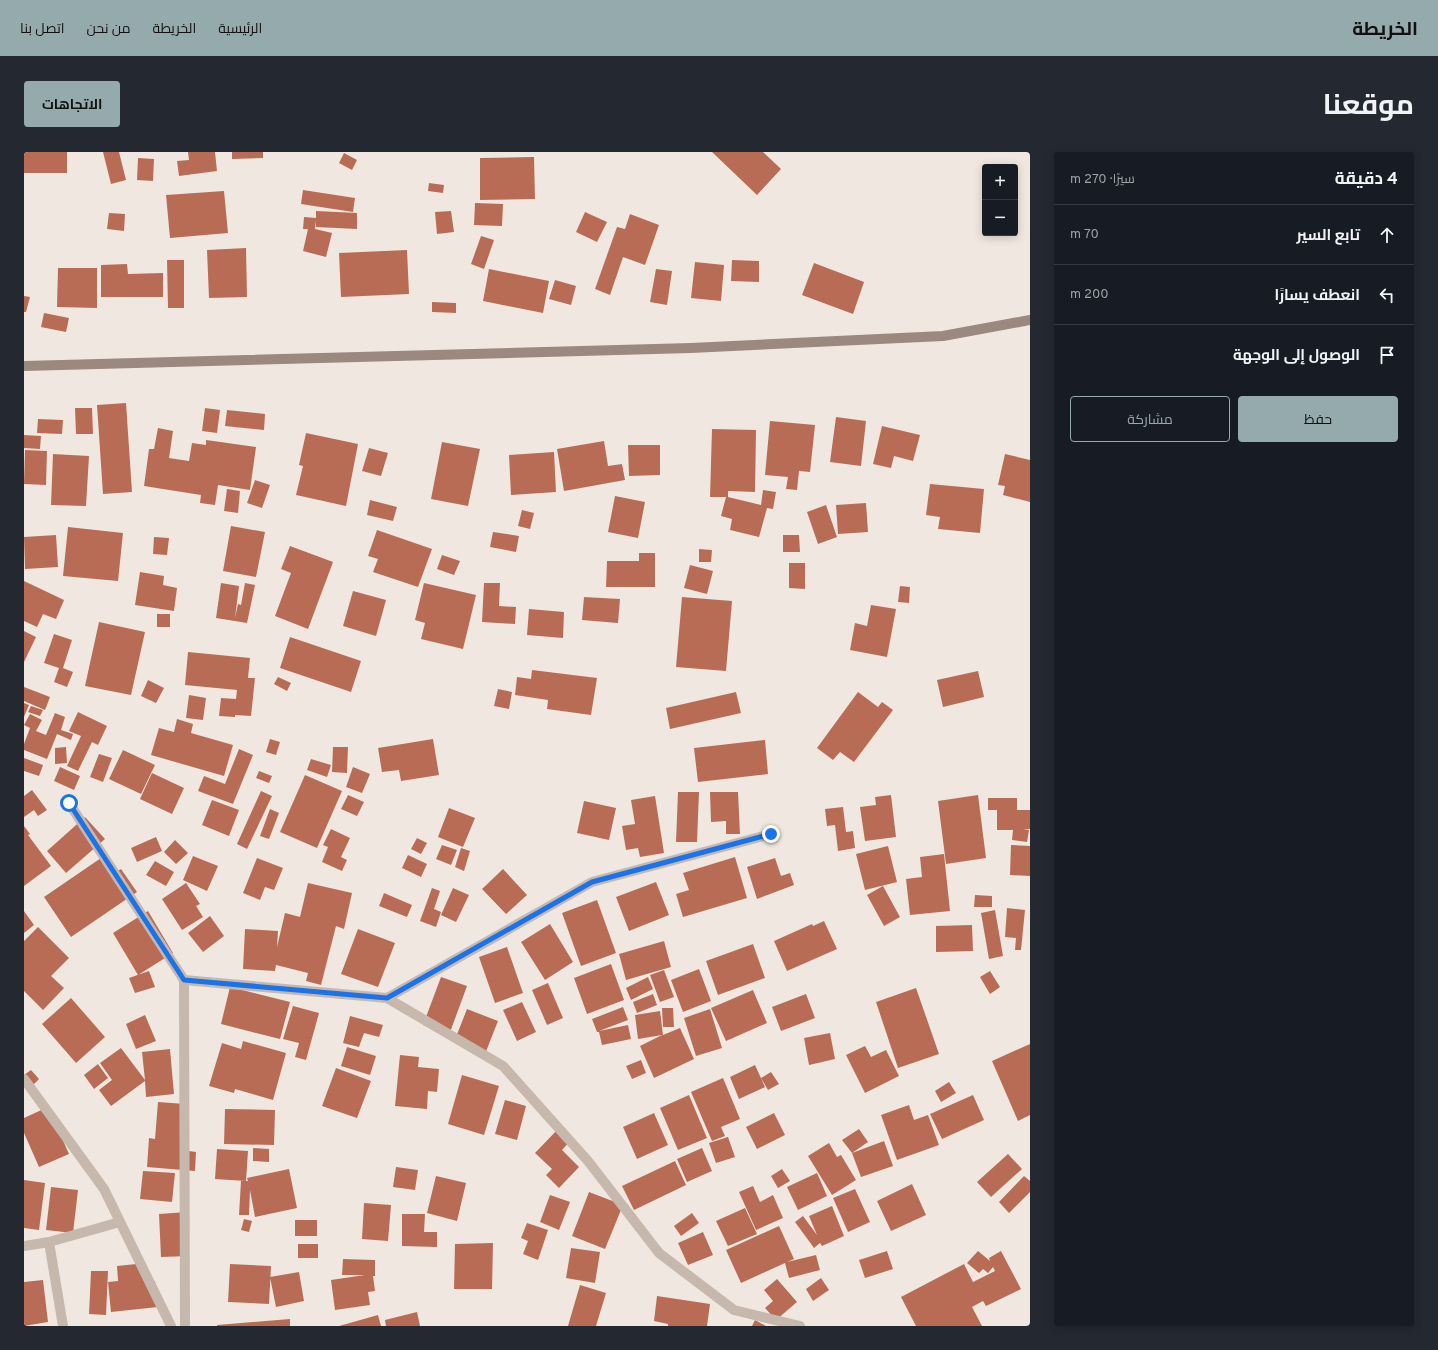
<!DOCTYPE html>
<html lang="ar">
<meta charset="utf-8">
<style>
body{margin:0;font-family:Overpass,Cairo,sans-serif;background:#242831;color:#f1f3f6;direction:rtl}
.controls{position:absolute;right:12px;top:12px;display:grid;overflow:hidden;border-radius:4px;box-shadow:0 2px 10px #0003}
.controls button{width:36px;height:36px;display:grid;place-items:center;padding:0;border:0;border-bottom:1px solid #363941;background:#171b24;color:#f1f3f6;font:20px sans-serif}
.stop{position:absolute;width:12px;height:12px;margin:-9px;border:3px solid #1a73e8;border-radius:50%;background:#fff}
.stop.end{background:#1a73e8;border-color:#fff;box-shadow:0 1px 4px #0008}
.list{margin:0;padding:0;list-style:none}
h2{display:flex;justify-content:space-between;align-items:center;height:52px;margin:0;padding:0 16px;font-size:17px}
h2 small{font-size:13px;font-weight:400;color:#9ea1a6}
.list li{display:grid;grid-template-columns:26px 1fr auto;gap:12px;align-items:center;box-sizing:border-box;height:60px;padding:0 16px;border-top:1px solid #363941}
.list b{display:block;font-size:15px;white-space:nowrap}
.list em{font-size:13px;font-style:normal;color:#9ea1a6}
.actions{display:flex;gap:8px;padding:12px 16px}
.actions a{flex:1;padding:9px 0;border:1px solid #95aaad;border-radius:4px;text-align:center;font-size:14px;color:#95aaad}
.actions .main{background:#95aaad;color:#111}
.icon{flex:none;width:22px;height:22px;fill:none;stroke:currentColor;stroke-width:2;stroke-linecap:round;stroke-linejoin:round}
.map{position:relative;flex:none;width:1006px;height:1174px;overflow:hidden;direction:ltr;border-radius:4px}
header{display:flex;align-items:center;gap:24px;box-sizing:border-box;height:56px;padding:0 20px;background:#95aaad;color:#111}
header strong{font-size:19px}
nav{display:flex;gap:22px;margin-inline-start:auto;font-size:14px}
.intro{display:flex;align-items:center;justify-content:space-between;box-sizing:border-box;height:96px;padding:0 24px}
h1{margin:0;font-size:28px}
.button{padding:10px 18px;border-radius:4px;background:#95aaad;color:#111;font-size:14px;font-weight:700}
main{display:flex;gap:24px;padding:0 24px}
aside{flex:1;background:#171b24;border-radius:4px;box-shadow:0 2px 10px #0003}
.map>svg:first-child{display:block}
.building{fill:#b96c55}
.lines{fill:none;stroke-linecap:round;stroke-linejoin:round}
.street{stroke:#c7b8ad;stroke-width:10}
.secondary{stroke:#9b887e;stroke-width:10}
.route{stroke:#1a73e8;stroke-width:5}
</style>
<header>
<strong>الخريطة</strong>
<nav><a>الرئيسية</a><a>الخريطة</a><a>من نحن</a><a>اتصل بنا</a></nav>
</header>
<div class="intro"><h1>موقعنا</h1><a class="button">الاتجاهات</a></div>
<main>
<aside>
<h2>4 دقيقة<small>سيرًا · 270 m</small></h2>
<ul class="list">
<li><svg class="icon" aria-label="ahead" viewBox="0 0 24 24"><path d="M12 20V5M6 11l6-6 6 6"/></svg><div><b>تابع السير</b></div><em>70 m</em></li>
<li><svg class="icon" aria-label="left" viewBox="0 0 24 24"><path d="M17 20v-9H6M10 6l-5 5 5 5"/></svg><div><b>انعطف يسارًا</b></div><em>200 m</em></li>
<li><svg class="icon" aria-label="arrive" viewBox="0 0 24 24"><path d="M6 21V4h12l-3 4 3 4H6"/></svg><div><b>الوصول إلى الوجهة</b></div></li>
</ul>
<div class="actions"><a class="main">حفظ</a><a>مشاركة</a></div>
</aside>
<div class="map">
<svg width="1006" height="1174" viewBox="0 0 1006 1174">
<rect width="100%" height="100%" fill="#f0e8e0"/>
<path class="building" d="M0,0h43v21h-43z
M79,0h16l7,28 -15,4z
M164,0h27l2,19 -38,5 -2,-15 12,-1z
M208,0h31v6l-31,1z
M688,0h51l18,17 -24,26z
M320,1l13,7 -5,10 -13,-7z
M510,5l1,42 -55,1v-42z
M114,6l16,1 -1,22 -16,-1z
M405,31l15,2 -1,8 -15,-2z
M279,38l52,8 -2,14 -52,-8z
M200,39l4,42 -58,5 -4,-43z
M451,51l28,1 -1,22 -28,-1z
M292,59l41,2v16l-41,-2v-7l-1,9 17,4 -6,24 -23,-6 5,-22h-5l1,-12 12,1z
M427,59l3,21 -17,2 -2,-22z
M561,60l22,10 -10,20 -21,-10z
M85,61l16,1 -1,17 -17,-2z
M606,62l29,11 -14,40 -22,-8 -13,38 -15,-6 22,-62 8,2z
M457,84l13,4 -10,29 -13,-5z
M222,96l1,49 -38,1 -2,-48z
M383,98l2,44 -68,3 -2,-44z
M143,108h17v48h-16z
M708,108l27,1v21l-28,-1z
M671,110l29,3 -3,36 -30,-3z
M790,111l50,19 -11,32 -51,-19z
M103,112l1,10 35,-1v24h-62v-32z
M34,116h39v40l-40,-1z
M465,117l60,12 -6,32 -60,-12z
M632,117l16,2 -5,34 -17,-3z
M531,128l21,6 -5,19 -22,-6z
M0,144l6,1 -4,15h-2z
M408,150l24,1v10l-24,-1z
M20,161l25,5 -3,14 -25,-5z
M102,251l6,89 -29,2 -6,-89z
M51,256h17l1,26h-17z
M181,256l15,2 -3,23 -15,-2z
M203,258l38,4 -1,16 -39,-4z
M812,265l30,4 -5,45 -31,-4z
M14,267l25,1 -1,14 -25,-1z
M746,269l45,4 -5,47 -11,-1 -2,19 -11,-1 2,-12 -23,-2z
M858,274l38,9 -7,26 -19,-5 -3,12 -18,-4z
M134,276l15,3 -4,27 20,3 3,-18 14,2v-5l50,7 -6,43 -32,-5 -3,20 -15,-2 1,-8 -57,-9 5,-37h5z
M688,277l44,1 -1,62 -27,-1v6l33,8 2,-15 13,2 -3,17 -6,-1 -8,29 -29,-7 2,-11 -11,-3 5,-19h-16z
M282,281l52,11 -12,62 -50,-11 7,-29 -4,-1z
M0,283l17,1 -1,13 -16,-1z
M580,289l4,25 14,-2 3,16 -61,11 -7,-42z
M418,290l38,7 -12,57 -37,-7z
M604,293h32v30l-31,1z
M345,296l19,5 -7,23 -19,-5z
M1,298l22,1 -1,34 -22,-1z
M530,300l2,40 -45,3 -2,-40z
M29,302l36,2 -3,50 -35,-1z
M981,302l25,6v42l-27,-7 2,-9 -7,-1z
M231,328l15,5 -8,23 -15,-5z
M906,332l54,5 -4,44 -42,-4 2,-12 -14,-2z
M203,337l13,2 -2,22 -14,-2z
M591,344l30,6 -7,36 -30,-6z
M346,348l27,7 -4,14 -26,-6z
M842,351l2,29 -30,2 -2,-29z
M802,353l11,32 -19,7 -11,-32z
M498,358l12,3 -4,16 -12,-3z
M207,374l34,6 -9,45 -33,-6z
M44,375l55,6 -5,48 -55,-5z
M353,378l55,19 -14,38 -45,-15 5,-13 -10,-3z
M469,380l26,4 -3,16 -26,-5z
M32,383l2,32 -33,2 -1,-32z
M759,383h16l1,17h-17z
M130,385l15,1 -2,17 -14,-1z
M266,394l43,16 -25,67 -33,-13 16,-43 -10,-4z
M675,397l13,1 -1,12h-12z
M615,401h16v34h-49l1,-26h32z
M418,403l18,6 -6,14 -17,-6z
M765,411h16v26l-16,-1z
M666,413l23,6 -6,23 -23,-6z
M116,420l24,4 -1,9 14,3 -3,23 -39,-6z
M0,429l40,19 -8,19 -13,-5 -6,13 -13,-6z
M197,431l18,3 -4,32 3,-14 3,1 4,-22 10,2 -8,38 -31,-5z
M400,431l52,12 -13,54 -42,-10 4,-16 -10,-3z
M460,431h16l-1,23 17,1 -1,17 -33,-2z
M876,434l10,1 -1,16 -11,-1z
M329,439l33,9 -10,36 -33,-10z
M560,445l36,2 -2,24 -36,-3z
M658,445l50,4 -6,70 -50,-4z
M847,453l25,4 -9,48 -37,-7 5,-27 12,3z
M505,457l35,3 -1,26 -36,-3z
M133,462h13v13h-13z
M75,470l46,10 -14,63 -46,-9z
M0,479l12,6 -12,25z
M30,482l18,6 -9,28 10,4 -6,15 -13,-5 5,-14 -15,-5z
M266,485l71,24 -10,31 -71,-24z
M164,500l62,6 -2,20h7l-4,38 -16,-1v2l-16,-1 2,-18 15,1 1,-9 -52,-5z
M508,518l65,8 -6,37 -44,-6 1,-9 -33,-5 2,-18 14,2z
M954,519l6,26 -41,10 -6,-27z
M254,525l13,6 -4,8 -13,-7z
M124,528l16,8 -8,15 -15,-7z
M0,535l26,10 -5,13 -21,-9z
M474,537l14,3 -3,17 -15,-3z
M712,540l5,21 -71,16 -4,-21z
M834,540l20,15 4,-5 11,8 -39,52 -14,-10 -7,8 -16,-12z
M165,543l17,3 -3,22 -17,-2z
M0,551l5,2 -5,12z
M7,554l12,4 -3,6 -12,-4z
M54,560l29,14 -9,19 -6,-3 -14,29 -11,-5 14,-30 -12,-5z
M31,561l10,4 -4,13 12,4 -2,6 -14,-6 -10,25 -23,-9v-6l6,-16 -6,-3 6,-11 12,6 -6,11 10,4z
M153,567l16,5 -2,9 42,12 -9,31 -73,-21 8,-27 15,4z
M246,587l10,3 -4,13 -10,-3z
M409,587l6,36 -38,6 -2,-11 -17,2 -4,-24z
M741,588l3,34 -70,8 -4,-34z
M42,595l1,16 -12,1v-16z
M309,595h15l-1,26 -15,-1z
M215,597l14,6 -20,49 -35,-13 6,-15 21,8z
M99,598l32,15 -14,29 -32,-15z
M75,602l13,4 -9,24 -13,-5z
M0,606l19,7 -4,11 -15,-5z
M287,607l20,6 -4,12 -20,-7z
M36,615l20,9 -6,14 -20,-9z
M329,615l17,7 -8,19 -16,-6z
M235,619l13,5 -3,7 -13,-5z
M128,621l32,15 -12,26 -32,-15z
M281,623l37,16 -25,57 -37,-16z
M8,638l15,20 -9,6 -4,-6 -10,7v-21z
M237,639l11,5 -25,53 -10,-5z
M654,640h21l-2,50h-21z
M686,640h28l2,42h-14v-13l-15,1z
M324,643l16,7 -7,14 -16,-7z
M867,643l5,42 -31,4 -5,-34 16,-2 -1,-8z
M954,643l8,63 -40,6 -8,-63z
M631,644l9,57 -24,4 -2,-9 -12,2 -4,-24 13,-2 -4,-24z
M964,646h29v12h13v19h-7l6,1 -2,12 -15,-2 1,-10h-16v-20h-9z
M188,648l27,10 -10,26 -27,-11z
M560,649l32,7 -7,32 -32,-7z
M819,655l3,25 7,-1 2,17 -17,3 -3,-26 -8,1 -2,-17z
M425,656l26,10 -12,29 -25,-10z
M246,657l9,4 -10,26 -9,-3z
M61,665l20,22 -39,34 -19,-22z
M0,674l6,8 -2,1 23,31 -27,20z
M307,677l19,9 -9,19 6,3 -5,11 -20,-9 6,-15 -5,-2z
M132,685l6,14 -25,11 -6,-14z
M393,686l10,5 -6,11 -10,-5z
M151,688l13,13 -12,11 -12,-12z
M418,693l15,5 -6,15 -15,-6z
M987,693l19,1v30l-20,-1z
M864,694l9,36 -32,8 -9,-36z
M437,696l9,3 -6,20 -9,-4z
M920,702l6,57 -40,4 -4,-36 16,-2 -2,-20z
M384,703l19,9 -6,13 -19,-9z
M169,704l25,10 -11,25 -24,-11z
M711,705l12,41 -64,19 -7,-23 13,-4 -6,-17z
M77,706l11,17 9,-6 16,23 -66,45 -27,-40z
M233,706l26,10 -9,22 -9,-3 -5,13 -17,-7z
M751,706l6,18 9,-3 4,12 -37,14 -10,-32z
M131,709l19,11 -8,14 -20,-11z
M479,717l24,26 -21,19 -24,-25z
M632,730l13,33 -40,16 -13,-34z
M162,731l14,21 -4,2 7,11 -21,13 -20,-31z
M284,731l44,10 -8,36 -8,-3 -15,59 -15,-4 2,-8 -32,-8 -1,6 -32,-2 2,-40 33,2 -1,16 8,-34 15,4z
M859,734l17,31 -16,9 -17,-31z
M408,736l8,3 -6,18 7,3 -5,15 -16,-6z
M429,736l16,7 -13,27 -15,-7z
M360,741l28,12 -5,12 -28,-11z
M951,743l17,1v11h-18z
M573,748l19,53 -35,13 -19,-53z
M983,756l18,2 -4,40h-6l1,-12 -11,-1z
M971,758l8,46 -14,3 -8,-46z
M0,759l10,14 -10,8z
M124,759l25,42 -35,22 -25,-42z
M186,764l14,20 -21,16 -15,-19z
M800,769l13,28 -50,22 -13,-30 38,-17 1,2z
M526,772l23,38 -28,18 -24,-38z
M948,773l1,26 -37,1v-26z
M14,775l31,31 -18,18 13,12 -21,22 -19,-19v-50z
M334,777l37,14 -17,44 -37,-13z
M640,789l7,26 -45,13 -7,-26z
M729,792l12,34 -47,17 -12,-34z
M483,795l16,46 -28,10 -16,-46z
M587,812l13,36 -37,14 -13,-36z
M675,817l12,32 -28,11 -12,-32z
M640,818l10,27 -14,5 -10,-27z
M125,819l6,16 -20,6 -6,-15z
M966,819l10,16 -10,7 -10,-17z
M417,825l26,9 -18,49 -26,-10z
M624,825l5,12 -22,11 -5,-12z
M524,831l15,35 -16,7 -15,-35z
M206,835l60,15 -10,37 -59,-15z
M892,836l23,66 -41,14 -22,-66z
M729,838l14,33 -41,18 -15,-33z
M629,842l4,11 -20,8 -4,-11z
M782,842l9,24 -34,13 -9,-24z
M47,846l34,39 -29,26 -34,-39z
M498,850l14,30 -19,9 -14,-31z
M269,854l26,7 -13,47 -11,-3 4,-14 -16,-4z
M599,855l5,13 -29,11 29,-6 3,14 -29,6 -3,-13h-2l-5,-13z
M638,856h11l1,19h-11z
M443,857l31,12 -13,33 -31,-12z
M686,857l12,39 -26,8 -12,-38z
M636,859l3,24 17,-7 14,31 -40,19 -14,-32 22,-11 -24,4 -3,-24z
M121,863l11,26 -20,8 -10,-25z
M326,864l33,9 -4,12 -15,-4 -5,14 -16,-4z
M806,881l5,26 -26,6 -5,-27z
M219,889l43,12 -13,47 -38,-11 -1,4 -25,-7 13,-43 19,6z
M1006,892v71l-12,6 -26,-60z
M841,894l6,11 15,-7 13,26 -34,17 -19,-38z
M323,895l29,9 -6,19 -29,-9z
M97,896l24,32 -3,-28 28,-3 4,45 -28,3 -1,-16 -34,25 -12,-16 13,-10 -12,-17z
M376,903l19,2 -1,10 21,2 -2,23 -9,-1 -1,18 -32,-3z
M617,908l5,13 -14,6 -6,-13z
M74,912l10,14 -14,11 -10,-14z
M731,913l10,22 -26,12 -9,-22z
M312,916l35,13 -14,37 -35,-12z
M7,918l8,9 -9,9 -6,-13z
M747,920l8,12 -11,6 -7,-12z
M438,923l37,11 -15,49 -36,-11z
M699,926l17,41 -19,8 4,9 -13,5 -21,-49z
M925,930l7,11 -15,9 -6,-11z
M665,943l18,43 -29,12 -18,-42z
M949,943l11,25 -42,19 -12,-25z
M481,948l21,6 -9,34 -22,-6z
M134,950l27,2 -4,46 15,2 -1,19 -48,-4 2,-29 6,1z
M885,953l5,15 14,-5 11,30 -42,15 -16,-45z
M24,955l21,47 -30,13 -15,-34v-15z
M201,957l50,1 -1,35 -50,-1z
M630,961l14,32 -31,14 -14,-32z
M750,961l11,22 -28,14 -11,-22z
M535,976l12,12 -9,10 17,17 -20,21 -13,-13 6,-6 -17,-16z
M835,977l9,13 -16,11 32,-12 9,25 -32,11 -9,-24 -10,-13z
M704,985l7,20 -19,6 -7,-20z
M805,991l8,14 4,-2 15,25 -24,15 -24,-39z
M229,996l16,1v13l-16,-1z
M678,996l10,23 -25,11 -10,-23z
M193,997l31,2 -2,30 -31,-2z
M984,1002l14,15 -31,28 -14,-15z
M651,1009l11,24 -52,25 -12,-24z
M372,1015l22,3 -3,20 -22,-3z
M265,1017l8,39 -42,9 -5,-27 -1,25h-10l2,-34h7l-1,-3z
M758,1017l8,12 -12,7 -7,-12z
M119,1019l32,2 -3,29 -32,-3z
M793,1021l10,23 -29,14 -11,-23z
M412,1024l30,7 -9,38 -30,-8z
M1000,1024l6,5v11l-21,21 -10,-11z
M0,1028l21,3 -6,47 -15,-2z
M888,1032l14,31 -35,16 -14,-30z
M729,1034l7,16 13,-7 10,23 -27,12 -17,-38z
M27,1035l27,3 -5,43 -27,-3z
M831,1037l15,33 -22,10 -15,-34z
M565,1040l34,13 -18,44 -33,-13z
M526,1043l20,7 -11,28 -19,-8z
M340,1051l27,2 -3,36 -26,-2z
M808,1054l12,30 -22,10 -2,-3 -6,5 -19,-26 8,-6 14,19 -8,-19z
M721,1056l12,26 -29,12 -12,-25z
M163,1060l2,44 -28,1 -2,-43z
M668,1061l7,10 -18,13 -7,-10z
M378,1062h23l-1,18h13v15l-35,-1z
M220,1067l8,2 -3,11 -8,-2z
M271,1068h22v16h-22z
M503,1071l21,7 -10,30 -15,-6 5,-13 -7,-3z
M755,1074l15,33 -7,3 29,-7 4,15 -31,8 -4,-15 -44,20 -15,-33z
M679,1080l10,23 -25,10 -10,-22z
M469,1091l-1,46h-38l1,-45z
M274,1092h20v14h-20z
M547,1096l29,4 -5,31 -29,-5z
M863,1099l6,18 -28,9 -6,-18z
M954,1099l12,10 -1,-3 12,-7 20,38 -35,17 -3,-5 -11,6 10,19h-66l-15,-29 63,-33 9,18 22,-11 -2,-4 -5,6 -5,-4 -4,4 -12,-10z
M319,1107l32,1v16h-2l2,15 -7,1 2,13 -35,5 -4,-30 34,-5h-23z
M122,1111l1,19 8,-1 3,26 -47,5 -3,-30 10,-1 -1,-15z
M206,1112l41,2 -2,38 -41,-2z
M67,1119h17l-2,44 -17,-1z
M275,1120l5,29 -28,6 -6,-30z
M797,1126l8,12 -16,11 -7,-12z
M753,1127l20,23 -21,18 -11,-12 8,-7 -9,-11z
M19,1128l5,42 -24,4v-44z
M556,1133l26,8 -10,33h-28z
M633,1144l53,8 -3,22h-39v-2l-14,-3z
M393,1160l3,14h-34l-1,-6z
M354,1163l3,11h-42z
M266,1167v7h-73v-1z
M731,1168l11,6h-14z"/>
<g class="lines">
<path class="street" d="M45,651l115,177 1,346
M160,828l203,18 205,-116 179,-48
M363,846l116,68 85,95 71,92 75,57 66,16
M0,927l80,110 67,137
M25,1090l14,84
M0,1094l25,-4 71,-20"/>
<path class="secondary" d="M0,214l667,-18 252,-12 87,-16"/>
</g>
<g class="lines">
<path class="route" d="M45,651l115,177 203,18 205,-116 179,-48"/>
</g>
</svg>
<div class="controls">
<button>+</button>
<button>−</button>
</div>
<div class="stop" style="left:45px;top:651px"></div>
<div class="stop end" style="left:747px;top:682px"></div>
</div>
</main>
